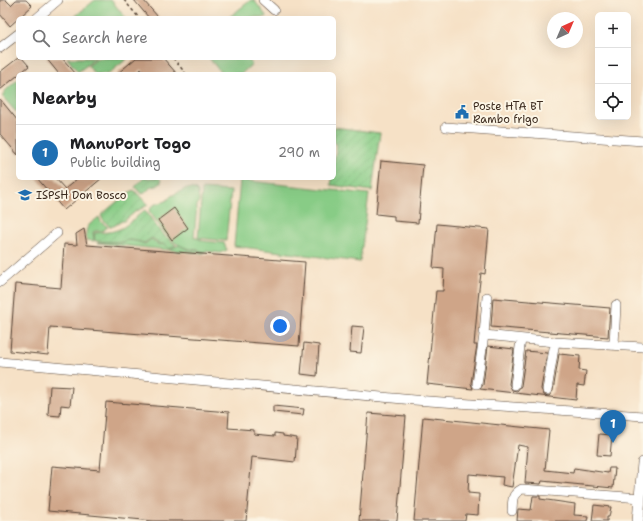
<!DOCTYPE html>
<meta charset="utf-8">
<style>
body{margin:0;font-family:"Shantell Sans",sans-serif;background:#f6f6f6;color:#202124}
.controls{position:absolute;right:12px;top:12px;display:grid;overflow:hidden;border-radius:6px;box-shadow:0 4px 16px #0002}
.controls button{width:36px;height:36px;display:grid;place-items:center;padding:0;border:0;border-bottom:1px solid #e0e0e0;background:#fff;color:#202124;font:20px sans-serif}
.compass{position:absolute;left:547px;top:12px;width:36px;height:36px;border-radius:50%;background:#fff;box-shadow:0 4px 16px #0002;rotate:44deg}
.you{position:absolute;left:280px;top:326px;width:14px;height:14px;margin:-10px;border:3px solid #fff;border-radius:50%;background:#1a73e8;box-shadow:0 0 0 6px #1a73e833}
.badge{display:grid;place-items:center;width:26px;height:26px;border-radius:50%;background:#1f6fb2;color:#fff;font-size:13px;font-weight:700}
.pin{position:absolute;translate:-50% -33px;filter:drop-shadow(0 1px 2px #0008)}
.pin::after{content:'';position:absolute;top:21px;width:14px;height:12px;background:inherit;clip-path:polygon(0 0,100% 0,50% 100%)}
.list{margin:0;padding:0;list-style:none}
h2{display:flex;justify-content:space-between;align-items:center;height:52px;margin:0;padding:0 16px;font-size:17px}
h2 small{font-size:13px;font-weight:400;color:#757577}
.list li{display:grid;grid-template-columns:26px 1fr auto;gap:12px;align-items:center;box-sizing:border-box;height:56px;padding:0 16px;border-top:1px solid #e0e0e0}
.list b{display:block;font-size:15px;white-space:nowrap}
.list p{margin:0;font-size:13px;white-space:nowrap;color:#757577}
.list em{font-size:13px;font-style:normal;color:#757577}
.icon{flex:none;width:22px;height:22px;fill:none;stroke:currentColor;stroke-width:2;stroke-linecap:round;stroke-linejoin:round}
.map{position:relative;flex:none;width:643px;height:521px;overflow:hidden}
.search{position:absolute;background:#fff;box-shadow:0 4px 16px #0002;left:16px;top:16px;width:320px;height:44px;display:flex;align-items:center;gap:10px;box-sizing:border-box;padding:0 14px;border-radius:6px;color:#757577;font-size:15px}
.panel{position:absolute;background:#fff;box-shadow:0 4px 16px #0002;left:16px;top:72px;width:320px;height:108px;border-radius:6px}
.map>svg:first-child{display:block}
.green{fill:#88cc86;stroke:#627b52}
.garden{fill:url(#garden-furrows);stroke:#627b52}
.building{fill:#cfa588}
.lines{fill:none;stroke-linecap:round;stroke-linejoin:round}
.minor-casing{stroke:#574537;stroke-width:10}
.major-casing{stroke:#574537;stroke-width:12}
.path{stroke:#574537;stroke-width:1.5;stroke-dasharray:3 3;stroke-linecap:butt}
.minor{stroke:#fff;stroke-width:9}
.major{stroke:#fff;stroke-width:11}
.labels{text-anchor:middle;stroke-width:4;stroke-linejoin:round;paint-order:stroke}
.poi-label{font-size:11px;fill:#3b2a1e;stroke:#fcf5e5;text-anchor:start}
</style>
<div class="map">
<svg width="643" height="521" viewBox="0 0 643 521">
<defs>
<pattern id="garden-furrows" width="10" height="10" patternUnits="userSpaceOnUse"><rect width="10" height="10" fill="#88cc86"/><path d="M-1 1l2-2M0 10L10 0M9 11l2-2" fill="none" stroke="#76af73"/></pattern>
</defs>
<rect width="100%" height="100%" fill="#fcf5e5"/>
<filter id="ink" filterUnits="userSpaceOnUse"><feTurbulence type="fractalNoise" baseFrequency=".025" numOctaves="2"/><feDisplacementMap in="SourceGraphic" scale="8" xChannelSelector="R" yChannelSelector="G"/><feConvolveMatrix kernelMatrix="1 2 1 2 8 2 1 2 1" color-interpolation-filters="sRGB"/></filter>
<filter id="wash" filterUnits="userSpaceOnUse"><feTurbulence type="fractalNoise" baseFrequency=".012" numOctaves="4" result="noise"/><feDisplacementMap in="SourceGraphic" scale="16" xChannelSelector="R" yChannelSelector="G"/><feGaussianBlur stdDeviation="0.9" result="paint"/><feColorMatrix in="noise" values="0 0 0 0 0 0 0 0 0 0 0 0 0 0 0 0 0 1.4 0 .05"/><feComposite in="paint" operator="in"/></filter>
<g filter="url(#wash)">
<rect width="100%" height="100%" fill="#f6e1c6"/>
<path class="green" d="M95,0h16l15,18h-53z
M251,0h3l13,17 -39,1z
M67,58h29l-18,14z
M98,58h30l-20,16h-13l-7,-8z
M209,58h38l5,6 -11,10h-19z
M18,79v31l-2,2 -14,-16 3,-3 -1,-1z
M240,180l129,14 -9,68 -126,-16z
M186,188l9,1 3,3 1,9 -2,5 -3,31 10,4 20,2 3,7 -7,3 -15,-2 -1,2h-3l-104,-10 9,-1 16,1 4,-3 10,1 9,3 6,-5 8,6 4,-1 7,5 9,-4 8,4 17,3c-5,-3 -12,-2 -18,-4 -21,-8 -24,-21 -37,-37 6,-10 8,-6 17,-10 2,-1 3,-3 5,-5 5,-3 10,-4 15,-8z
M202,189l29,2 -5,50 -28,-3z
M99,217l2,5 7,5 -6,4h-7l-2,1 1,9 -7,-1c-3,-14 2,-15 12,-23z"/>
<path class="garden" d="M334,127l46,6 -8,58 -41,-6 1,-7h2v-16l3,-18 -3,-1z
M144,178h15l2,2v3l-4,3 -6,1 -6,6 -4,1 -6,-7z
M134,190l14,15 -13,7 -11,9h-2l-8,5h-5l-6,-6 -2,-5 25,-21z
M145,210l17,24 14,11 -6,4 -6,-5h-5l-7,-6 -8,5c-7,-2 -15,-5 -22,-1l-27,-1 -1,-8c7,-1 16,0 23,-3 8,-2 20,-14 28,-20z"/>
<g id="blocks">
<path class="building" d="M0,0h6l5,5 5,-5h10l6,6 -22,20 -10,-12z
M134,0h9l16,18h-10z
M18,58h4l7,8 -29,24v-18z
M46,58h16l14,16h-17z
M136,58h27l14,16h-32l-4,-5 -5,5h-19z
M0,99l18,22v34l-18,-21z
M381,161l42,4 -5,58 -24,-2v-5l-18,-2z
M37,178h18l10,11 13,-11h24l-38,32z
M174,208l14,20 -16,12 -14,-20z
M437,224l52,5 -4,45 -4,-1 -2,16 -5,56h3l-6,38 2,6 -46,-5 9,-93h7l1,-22 -11,-1z
M84,229l3,16 218,17 -6,84 -249,-19 -2,28 -38,-4 5,-67 46,4 3,-44 13,1 -1,-11z
M493,298l117,10 -2,29 -117,-10z
M352,326l12,1 -3,26 -11,-1z
M304,343l15,2 -2,31 -16,-2z
M488,346l26,3 -5,35 3,6 5,1 4,-5 5,-35 21,2 -6,36 3,6 5,1 4,-5 6,-37 21,2 -1,14 7,1 -2,15 -7,-1 -1,15 -96,-11 3,-4z
M50,386l22,1 -2,19 -9,-1 -1,11 -12,-1z
M106,402l123,10 -1,16 26,2v4l21,2v-3l8,1v2l14,2 -2,24 -43,-5 -6,64h-92l-106,-10 4,-45 48,4z
M273,406l31,3 -1,6 -30,-3z
M368,413l38,3 -9,105h-38z
M423,417l126,13 -4,40 28,3 1,-5 34,5 1,-5h6l-2,20 -71,-7 -1,3 -16,-1 3,-36 -10,-2 -6,42 -10,-2 1,-8 -34,-3 -1,19 11,1 -1,21 -12,-1 -1,7h-51z
M599,434l13,1 -2,21 -13,-1z
M533,496h7v3l35,5 -1,11 14,1 -1,5h-70l1,-12 13,1z
M594,505l17,2 -2,10h-2v4h-15z"/>
</g>
</g>
<g filter="url(#ink)">
<use href="#blocks" fill-opacity="0" stroke="#574537" stroke-width="1"/>
<g class="lines">
<g class="minor-casing">
<path id="minor" d="M263,0l11,10
M37,18l21,-18
M0,48l18,-14
M446,127l197,14
M0,282l57,-49
M484,335l71,7 88,5
M614,345l2,-40
M0,362l414,38 229,16
M477,384l7,-49 3,-38
M515,385l6,-46
M547,390l8,-48
M512,511c1,-12 -1,-16 10,-22l118,9"/>
</g>
<g class="major-casing">
<path id="major" d="M638,521l5,-58"/>
</g>
<path class="path" d="M124,0l15,18
M173,58l13,16"/>
<use href="#minor" class="minor"/>
<use href="#major" class="major"/>
</g>
</g>
<defs>
<g id="civic-bare" transform="scale(1.08)"><path d="M-.6-6.5H3V-4.5H.6V-3L4-1V1h2V6H-6V1h2V-1L-.6-3ZM-1.2 2.5V6h2.4V2.5Z" fill="#1f6fb2" stroke="#fcf5e5" stroke-width="2.5" paint-order="stroke"/></g>
<g id="university-bare" transform="scale(1.08)"><path d="M0-5L7-2L0 1L-7-2ZM-4 1L0 2.5L4 1V4Q0 6-4 4Z" fill="#1f6fb2" stroke="#fcf5e5" stroke-width="2.5" paint-order="stroke"/></g>
</defs>
<g fill-rule="evenodd">
<use href="#civic-bare" x="462" y="112"/>
<use href="#university-bare" x="25" y="195"/>
</g>
<g class="labels">
<g class="poi-label">
<text x="473" y="110">Poste HTA BT<tspan x="473" dy="13">Rambo frigo</tspan></text>
<text x="36" y="199">ISPSH Don Bosco</text>
</g>
</g>
</svg>
<div class="controls">
<button>+</button>
<button>−</button>
<button><svg class="icon" aria-label="locate" viewBox="0 0 24 24"><circle cx="12" cy="12" r="6"/><path d="M12 2v4M12 18v4M2 12h4M18 12h4"/></svg></button>
</div>
<svg class="compass" viewBox="-18 -18 36 36"><path d="M0-13l5 13h-10z" fill="#e53935"/><path d="M0 13l5-13h-10z" fill="#757577"/></svg>
<div class="you"></div>
<div class="pin badge" style="left:613px;top:443px">1</div>
<div class="search"><svg class="icon" aria-label="search" viewBox="0 0 24 24"><circle cx="10" cy="10" r="6"/><path d="M15 15l6 6"/></svg>Search here</div>
<section class="panel">
<h2>Nearby<small></small></h2>
<ul class="list">
<li><span class="badge">1</span><div><b>ManuPort Togo</b><p>Public building</p></div><em>290 m</em></li>
</ul>
</section>
</div>
